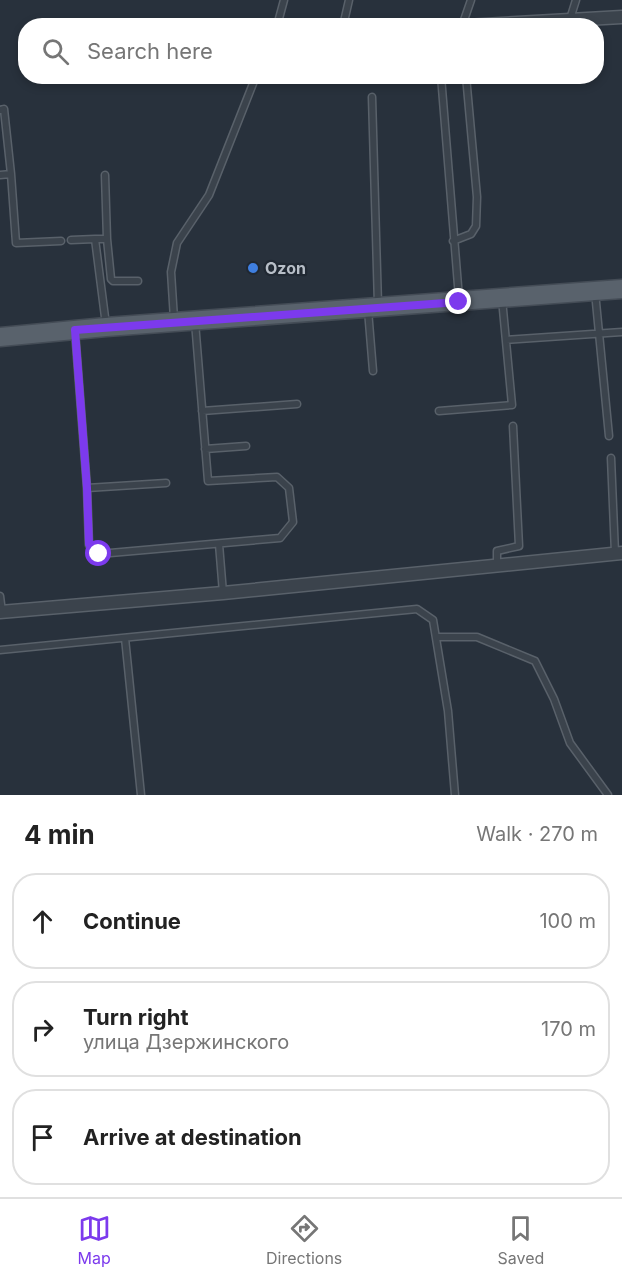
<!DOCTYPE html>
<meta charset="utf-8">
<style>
body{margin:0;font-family:Inter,sans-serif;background:#f6f6f6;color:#222}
.stop{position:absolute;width:18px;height:18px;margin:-14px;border:4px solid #7c3aed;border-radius:50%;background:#fff}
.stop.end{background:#7c3aed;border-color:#fff;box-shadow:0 2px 6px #0008}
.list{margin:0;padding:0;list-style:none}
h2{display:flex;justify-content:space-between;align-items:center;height:78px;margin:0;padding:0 24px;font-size:26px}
h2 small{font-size:20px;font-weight:400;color:#767676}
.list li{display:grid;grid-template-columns:39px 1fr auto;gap:18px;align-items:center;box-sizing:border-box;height:96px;margin:0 12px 12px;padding:0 12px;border:2px solid #e0e0e0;border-radius:24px}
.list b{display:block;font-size:22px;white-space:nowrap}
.list p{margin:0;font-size:20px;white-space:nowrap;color:#767676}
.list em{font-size:20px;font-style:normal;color:#767676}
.icon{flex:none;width:33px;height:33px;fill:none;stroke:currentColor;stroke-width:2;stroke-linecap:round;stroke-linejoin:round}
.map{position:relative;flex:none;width:622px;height:795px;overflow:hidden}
.search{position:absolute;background:#fff;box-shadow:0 3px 9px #0003;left:18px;right:18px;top:18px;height:66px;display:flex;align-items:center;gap:15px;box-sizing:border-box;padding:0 21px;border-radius:24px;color:#767676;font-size:22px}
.sheet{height:402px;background:#fff}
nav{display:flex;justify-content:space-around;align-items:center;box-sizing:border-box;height:84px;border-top:2px solid #e0e0e0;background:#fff;font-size:16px;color:#767676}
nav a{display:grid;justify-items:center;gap:3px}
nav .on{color:#7c3aed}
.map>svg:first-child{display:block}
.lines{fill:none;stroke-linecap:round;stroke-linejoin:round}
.lane-casing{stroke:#59616a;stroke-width:9}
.street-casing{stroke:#59616a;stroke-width:15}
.primary-casing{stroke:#444c56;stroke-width:21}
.lane{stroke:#3b434c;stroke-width:6}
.street{stroke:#3b434c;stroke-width:12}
.primary{stroke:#59626c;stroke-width:18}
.route{stroke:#7c3aed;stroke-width:8}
.shop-dot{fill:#3f7fe0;stroke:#202832;stroke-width:2}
.labels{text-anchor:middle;stroke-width:4.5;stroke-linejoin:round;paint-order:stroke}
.poi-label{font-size:16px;font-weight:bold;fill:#b7bec7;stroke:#202832;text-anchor:start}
</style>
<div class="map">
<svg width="622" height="795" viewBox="0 0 622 795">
<rect width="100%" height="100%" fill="#28313c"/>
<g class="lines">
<g class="lane-casing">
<path id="lane" d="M570,19l6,-19
M277,26l7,-26
M343,26l6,-26
M462,26l9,-26
M441,76l18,222
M372,97l6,208
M0,110l4,-1 7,65
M0,175l11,-1 5,69 45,-2
M95,239h12l-2,-64
M107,239l4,40 2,2h25
M71,240l24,-1 11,86
M453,241l18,-7 5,-8 1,-29 -11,-121
M595,292l14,144
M368,310l5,61
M174,319l-3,-47 6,-29 32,-48 47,-119
M75,331l12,157 2,57 10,9 181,-16 13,-16 -4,-34 -12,-11 -69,4 -13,-159
M506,340l116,-8
M202,411l95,-7
M439,411l73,-6 -10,-106
M205,449l41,-3
M611,458l4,95
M87,488l79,-5
M219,544l4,49
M497,566v-15l22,-5 -6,-120
M0,596l2,16
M436,637h41l58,24 19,38 16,44 38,52
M125,638l16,157
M0,650l417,-41 16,11 15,91 7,84"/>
</g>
<g class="street-casing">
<path id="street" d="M466,26l156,-9
M0,612l223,-19 399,-40"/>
</g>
<g class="primary-casing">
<path id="primary" d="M0,337l106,-10 516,-38"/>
</g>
<use href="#lane" class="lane"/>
<use href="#street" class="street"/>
<use href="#primary" class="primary"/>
</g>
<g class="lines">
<path class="route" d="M99,554l-10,-10 -2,-56 -12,-158 384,-28"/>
</g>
<circle class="shop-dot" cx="253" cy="268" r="6"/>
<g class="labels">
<g class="poi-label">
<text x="265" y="274">Ozon</text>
</g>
</g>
</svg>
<div class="stop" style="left:99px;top:554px"></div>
<div class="stop end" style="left:459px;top:302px"></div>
<div class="search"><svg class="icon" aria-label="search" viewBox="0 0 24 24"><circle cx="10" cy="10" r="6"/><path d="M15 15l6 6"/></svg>Search here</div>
</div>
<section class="sheet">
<h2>4 min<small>Walk · 270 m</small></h2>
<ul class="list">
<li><svg class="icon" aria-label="ahead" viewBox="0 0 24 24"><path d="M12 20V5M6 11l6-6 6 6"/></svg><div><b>Continue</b></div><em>100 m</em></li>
<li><svg class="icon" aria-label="right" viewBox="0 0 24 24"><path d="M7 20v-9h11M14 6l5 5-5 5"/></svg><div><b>Turn right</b><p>улица Дзержинского</p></div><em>170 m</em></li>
<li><svg class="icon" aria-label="arrive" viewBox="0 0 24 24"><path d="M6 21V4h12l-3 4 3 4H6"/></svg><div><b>Arrive at destination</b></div></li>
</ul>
</section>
<nav>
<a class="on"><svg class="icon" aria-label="map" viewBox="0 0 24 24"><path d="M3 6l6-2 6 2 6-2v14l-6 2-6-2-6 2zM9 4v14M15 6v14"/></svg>Map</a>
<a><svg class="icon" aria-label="directions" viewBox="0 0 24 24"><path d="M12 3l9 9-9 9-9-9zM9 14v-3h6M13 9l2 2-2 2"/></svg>Directions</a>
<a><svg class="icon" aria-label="saved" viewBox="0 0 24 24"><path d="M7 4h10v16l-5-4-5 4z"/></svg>Saved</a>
</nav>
